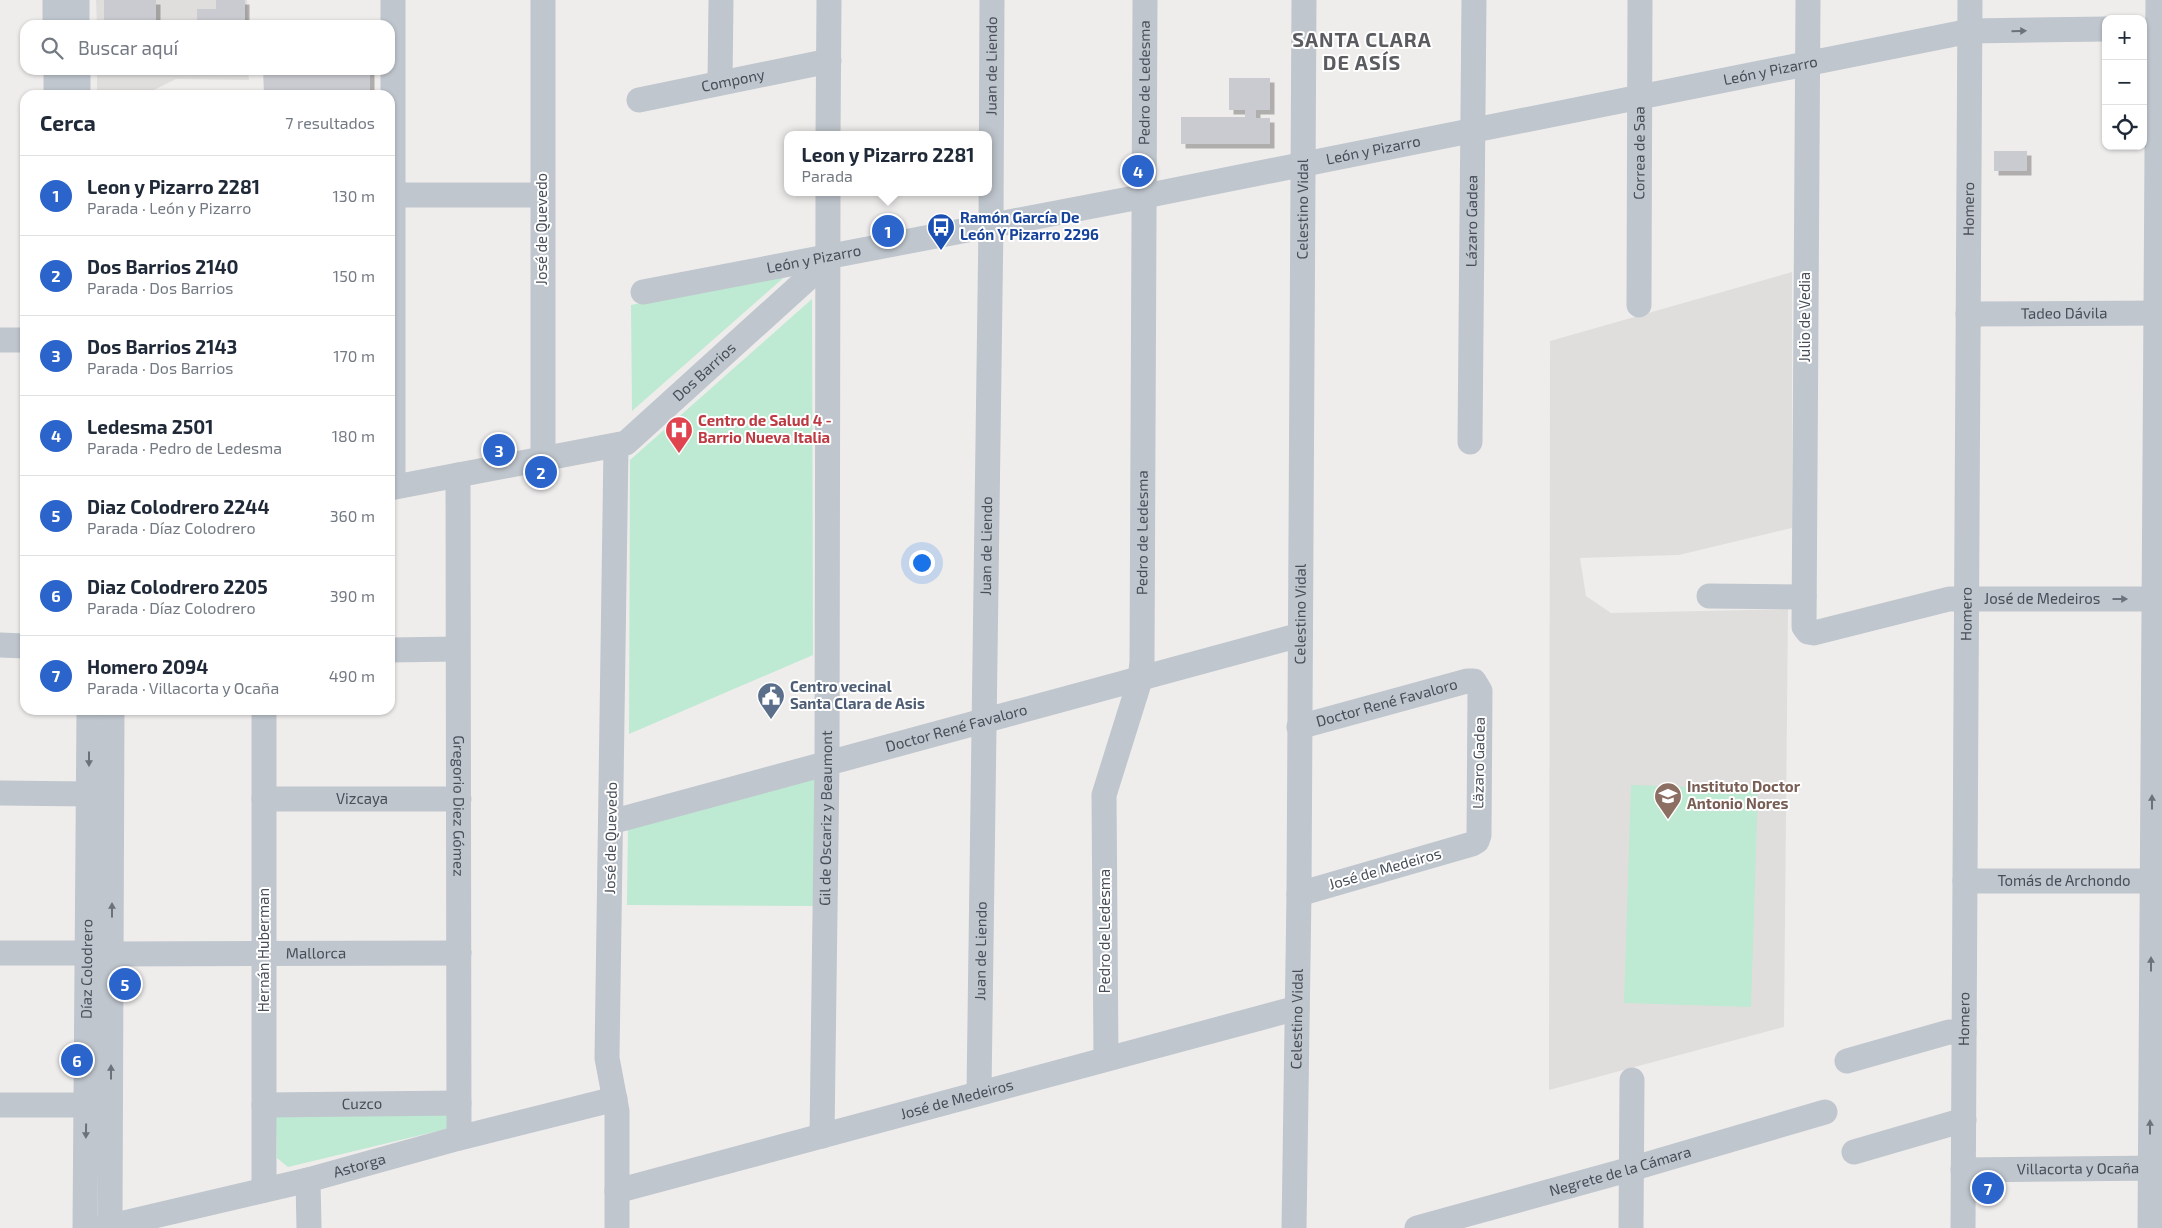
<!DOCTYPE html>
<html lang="es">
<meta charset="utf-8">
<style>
body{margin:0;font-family:"Exo 2",sans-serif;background:#f6f6f7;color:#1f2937}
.controls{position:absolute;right:15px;top:15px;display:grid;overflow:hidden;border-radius:10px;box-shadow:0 1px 4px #0004}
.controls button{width:45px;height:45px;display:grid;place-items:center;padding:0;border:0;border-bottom:1px solid #e0e1e3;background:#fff;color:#1f2937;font:25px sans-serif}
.you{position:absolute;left:921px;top:562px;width:18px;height:18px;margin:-12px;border:4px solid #fff;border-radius:50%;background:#1a73e8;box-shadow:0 0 0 8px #1a73e833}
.badge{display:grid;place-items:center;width:32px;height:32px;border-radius:50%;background:#2b64ca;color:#fff;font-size:16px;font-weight:700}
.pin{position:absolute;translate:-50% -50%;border:2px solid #fff;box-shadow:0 1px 5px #0006}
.popup{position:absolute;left:784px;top:131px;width:208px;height:65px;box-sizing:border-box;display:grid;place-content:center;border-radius:10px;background:#fff;filter:drop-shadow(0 1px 4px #0005);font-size:16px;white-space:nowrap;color:#747a83}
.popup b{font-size:19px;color:#1f2937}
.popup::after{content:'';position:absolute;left:50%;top:100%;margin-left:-10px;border:10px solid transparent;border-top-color:#fff}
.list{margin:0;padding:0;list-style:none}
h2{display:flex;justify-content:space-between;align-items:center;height:65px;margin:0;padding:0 20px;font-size:21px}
h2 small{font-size:16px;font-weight:400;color:#747a83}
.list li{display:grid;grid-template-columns:32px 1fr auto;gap:15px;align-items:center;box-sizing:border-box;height:80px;padding:0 20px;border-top:1px solid #e0e1e3}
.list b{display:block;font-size:19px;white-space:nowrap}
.list p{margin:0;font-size:16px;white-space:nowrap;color:#747a83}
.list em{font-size:16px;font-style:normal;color:#747a83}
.icon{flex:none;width:28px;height:28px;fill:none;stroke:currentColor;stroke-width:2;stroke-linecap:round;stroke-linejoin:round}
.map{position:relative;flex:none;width:2162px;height:1228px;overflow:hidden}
.search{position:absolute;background:#fff;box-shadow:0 1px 4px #0004;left:20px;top:20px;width:375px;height:55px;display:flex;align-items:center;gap:12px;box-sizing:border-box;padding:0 18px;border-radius:15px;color:#747a83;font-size:19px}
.panel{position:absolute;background:#fff;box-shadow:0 1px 4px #0004;left:20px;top:90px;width:375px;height:625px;border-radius:15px}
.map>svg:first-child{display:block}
.education{fill:#e0dedd}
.green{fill:#bee9d2}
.building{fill:#cacbd1;filter:url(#shadow)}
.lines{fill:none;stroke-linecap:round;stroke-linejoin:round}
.minor{stroke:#bfc6cd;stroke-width:25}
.oneway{fill:#6b727b}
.labels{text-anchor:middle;stroke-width:4;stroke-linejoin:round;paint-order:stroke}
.street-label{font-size:15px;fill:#474e58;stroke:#fff}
.transit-label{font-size:15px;font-weight:bold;fill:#164399;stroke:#fff;text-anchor:start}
.health-label{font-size:15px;font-weight:bold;fill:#be3a42;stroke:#fff;text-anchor:start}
.service-label{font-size:15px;font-weight:bold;fill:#4e5e75;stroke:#fff;text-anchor:start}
.education-label{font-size:15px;font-weight:bold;fill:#785e54;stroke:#fff;text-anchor:start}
.district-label{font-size:20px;font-weight:bold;letter-spacing:1px;fill:#5a5c60;stroke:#fff}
</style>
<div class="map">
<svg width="2162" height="1228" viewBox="0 0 2162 1228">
<defs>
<filter id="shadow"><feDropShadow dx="4.5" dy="4.5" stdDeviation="0" flood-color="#0004"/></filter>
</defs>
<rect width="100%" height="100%" fill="#efedec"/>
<path class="education" d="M96,0h151l1,25h-151z
M97,70h151l1,10 -73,-1 -32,16h-47z
M1792,272v256l-113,27 -99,3 6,38 25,17 177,-4 -4,418 -235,63 1,-749z"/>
<path class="green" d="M789,273l-157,138 -1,-106z
M812,299l1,356 -184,79 1,-274z
M815,773l-1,133 -187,-1 1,-84z
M1631,785l127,4 -7,218 -127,-4z
M445,1111l5,8 -4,10 -158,38 -11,-9 -1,-42z"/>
<path class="building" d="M104,0h52v25h-52z
M216,0h29v25h-48v-16h19z
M263,70h107v25h-106z
M1229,78h41v32h-14v8h14v26h-89v-27h64v-7h-16z
M1994,151h33v20h-33z"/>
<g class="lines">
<g class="minor">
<path d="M55,0v25"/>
<path d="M77,0v25"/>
<path d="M393,0v487"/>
<path id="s1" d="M1808,0l-4,627 4,5 6,1 135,-34h213"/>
<path d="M56,70v25"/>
<path d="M78,70v25"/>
<path d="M720,82l1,-82"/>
<path id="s2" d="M639,100l190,-39"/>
<path d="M828,135l1,-135"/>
<path d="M394,195h148"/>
<path id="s3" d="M643,292l502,-96 825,-165 136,-2"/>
<path id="s4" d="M1639,305l1,-305"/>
<path id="s5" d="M1968,314l194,-1"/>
<path d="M0,340h25"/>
<path id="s6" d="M1470,442l4,-442"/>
<path d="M616,447l-9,611 10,53v117"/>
<path d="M543,459v-459"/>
<path id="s7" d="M458,475l1,663"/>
<path id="s8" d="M390,488l236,-45 202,-183"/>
<path d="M1709,596l95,1"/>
<path d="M0,645l25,1"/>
<path d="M390,650l67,-1"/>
<path id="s9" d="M1299,727l168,-46h7l6,10 -1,144 -2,6 -5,3 -173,50"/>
<path d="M0,793l89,1"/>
<path id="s10" d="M264,799h195"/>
<path id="s11" d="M611,822l689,-187"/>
<path id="s12" d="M1965,881h197"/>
<path d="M0,953h88"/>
<path id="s13" d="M112,954l347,-1"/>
<path id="s14" d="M1106,1058l-2,-263 36,-115 2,-18 3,-662"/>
<path d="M1847,1061l102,-29 15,1"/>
<path id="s15" d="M979,1092l12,-868 1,-224"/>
<path d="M0,1105h87"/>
<path id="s16" d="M264,1105l195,-2"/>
<path id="s17" d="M822,1136l5,-372 1,-572"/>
<path d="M1854,1152l110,-32"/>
<path id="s18" d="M1963,1170l199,-2"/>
<path d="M308,1180l1,48"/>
<path d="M264,1190v-480"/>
<path id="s19" d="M617,1191l680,-183"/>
<path d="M110,1226l2,-516"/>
<path id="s20" d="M85,1228l4,-518"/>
<path id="s21" d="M103,1228l205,-48 151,-42 156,-39"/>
<path id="s22" d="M1294,1228l5,-334 5,-894"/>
<path id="s23" d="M1417,1228l214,-59 194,-57"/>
<path d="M1631,1228l1,-148"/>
<path id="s24" d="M1963,1228l7,-1228"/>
<path d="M2150,1228l8,-1228"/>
</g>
</g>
<defs><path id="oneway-solid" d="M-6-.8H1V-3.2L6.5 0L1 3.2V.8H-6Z" transform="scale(1.25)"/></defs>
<g class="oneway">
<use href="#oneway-solid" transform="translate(2019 31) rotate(-1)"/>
<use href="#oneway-solid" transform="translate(2120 599)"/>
<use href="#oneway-solid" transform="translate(89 759) rotate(90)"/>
<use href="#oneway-solid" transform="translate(2152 802) rotate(-90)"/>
<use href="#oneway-solid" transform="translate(112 910) rotate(-90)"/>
<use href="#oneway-solid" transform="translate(2151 964) rotate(-90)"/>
<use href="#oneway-solid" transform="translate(111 1072) rotate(-90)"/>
<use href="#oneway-solid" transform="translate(2150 1127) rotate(-90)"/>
<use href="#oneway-solid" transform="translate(86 1131) rotate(91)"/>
</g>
<defs>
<g id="bus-pin" transform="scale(1.4375)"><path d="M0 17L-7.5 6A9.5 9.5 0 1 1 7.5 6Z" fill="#1a4fb4" stroke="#fff"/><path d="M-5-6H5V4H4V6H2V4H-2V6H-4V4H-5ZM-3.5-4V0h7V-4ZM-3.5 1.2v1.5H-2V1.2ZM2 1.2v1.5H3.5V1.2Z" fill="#fff"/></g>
<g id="hospital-pin" transform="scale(1.4375)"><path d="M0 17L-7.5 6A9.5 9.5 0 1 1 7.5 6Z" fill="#e0444e" stroke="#fff"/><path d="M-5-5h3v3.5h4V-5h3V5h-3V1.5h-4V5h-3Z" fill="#fff"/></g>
<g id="civic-pin" transform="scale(1.4375)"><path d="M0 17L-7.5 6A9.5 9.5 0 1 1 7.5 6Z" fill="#5c6f8a" stroke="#fff"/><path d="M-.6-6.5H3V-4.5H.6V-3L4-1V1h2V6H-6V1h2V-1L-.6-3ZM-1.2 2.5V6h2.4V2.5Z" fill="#fff"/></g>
<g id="university-pin" transform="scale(1.4375)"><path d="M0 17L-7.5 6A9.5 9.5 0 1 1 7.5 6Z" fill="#8d6e63" stroke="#fff"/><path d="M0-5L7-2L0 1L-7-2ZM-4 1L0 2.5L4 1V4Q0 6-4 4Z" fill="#fff"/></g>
</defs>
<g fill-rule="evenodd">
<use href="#bus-pin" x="941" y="227"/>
<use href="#hospital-pin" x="679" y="430"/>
<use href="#civic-pin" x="771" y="696"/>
<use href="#university-pin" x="1668" y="796"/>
</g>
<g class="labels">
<g class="street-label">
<text dy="5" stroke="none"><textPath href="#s15" startOffset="1026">Juan de Liendo</textPath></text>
<text dy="5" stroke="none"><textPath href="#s3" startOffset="1149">León y Pizarro</textPath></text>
<text dy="5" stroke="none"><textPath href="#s2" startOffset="96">Compony</textPath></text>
<text dy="5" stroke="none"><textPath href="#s14" startOffset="981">Pedro de Ledesma</textPath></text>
<text dy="5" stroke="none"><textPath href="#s3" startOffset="744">León y Pizarro</textPath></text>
<text dy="5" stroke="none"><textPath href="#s4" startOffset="152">Correa de Saa</textPath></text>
<text dy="5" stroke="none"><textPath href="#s22" startOffset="1019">Celestino Vidal</textPath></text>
<text dy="5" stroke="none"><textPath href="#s24" startOffset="1019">Homero</textPath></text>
<text dy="5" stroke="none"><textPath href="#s6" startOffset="221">Lázaro Gadea</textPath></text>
<text transform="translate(542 229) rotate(-90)" y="5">José de Quevedo</text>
<text dy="5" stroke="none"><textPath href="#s3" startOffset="174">León y Pizarro</textPath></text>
<text dy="5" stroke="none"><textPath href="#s5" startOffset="96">Tadeo Dávila</textPath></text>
<text transform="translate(1805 317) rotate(-90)" y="5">Julio de Vedia</text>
<text dy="5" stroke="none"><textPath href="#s8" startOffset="346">Dos Barrios</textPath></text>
<text dy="5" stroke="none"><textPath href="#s14" startOffset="531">Pedro de Ledesma</textPath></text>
<text dy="5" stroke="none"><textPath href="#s15" startOffset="546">Juan de Liendo</textPath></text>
<text dy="5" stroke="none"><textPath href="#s1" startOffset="872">José de Medeiros</textPath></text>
<text dy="5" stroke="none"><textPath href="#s22" startOffset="614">Celestino Vidal</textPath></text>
<text dy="5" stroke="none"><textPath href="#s24" startOffset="614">Homero</textPath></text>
<text dy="5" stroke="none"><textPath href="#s9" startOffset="91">Doctor René Favaloro</textPath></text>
<text dy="5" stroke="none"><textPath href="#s11" startOffset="358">Doctor René Favaloro</textPath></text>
<text transform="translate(1479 763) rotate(-89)" y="5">Läzaro Gadea</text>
<text dy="5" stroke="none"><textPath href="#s10" startOffset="98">Vizcaya</textPath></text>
<text dy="5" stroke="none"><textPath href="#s7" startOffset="331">Gregorio Diez Gómez</textPath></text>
<text dy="5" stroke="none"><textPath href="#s17" startOffset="318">Gil de Oscariz y Beaumont</textPath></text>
<text transform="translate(611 838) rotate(-89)" y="5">José de Quevedo</text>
<text transform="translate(1385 869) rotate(-16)" y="5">José de Medeiros</text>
<text dy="5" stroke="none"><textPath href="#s12" startOffset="99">Tomás de Archondo</textPath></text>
<text transform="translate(1105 931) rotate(-90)" y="5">Pedro de Ledesma</text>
<text transform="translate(264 950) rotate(-90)" y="5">Hernán Huberman</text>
<text dy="5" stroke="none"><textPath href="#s15" startOffset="141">Juan de Liendo</textPath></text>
<text dy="5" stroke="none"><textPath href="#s13" startOffset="204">Mallorca</textPath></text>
<text dy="5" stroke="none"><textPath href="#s20" startOffset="259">Díaz Colodrero</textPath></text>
<text dy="5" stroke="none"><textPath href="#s22" startOffset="209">Celestino Vidal</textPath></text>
<text dy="5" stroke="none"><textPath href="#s24" startOffset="209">Homero</textPath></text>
<text dy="5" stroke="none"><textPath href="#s19" startOffset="352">José de Medeiros</textPath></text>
<text dy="5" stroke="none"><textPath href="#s16" startOffset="98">Cuzco</textPath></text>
<text dy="5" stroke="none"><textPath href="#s21" startOffset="264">Astorga</textPath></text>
<text dy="5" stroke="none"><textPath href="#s18" startOffset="115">Villacorta y Ocaña</textPath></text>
<text dy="5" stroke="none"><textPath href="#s23" startOffset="211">Negrete de la Cámara</textPath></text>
</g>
<g class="transit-label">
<text x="960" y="223">Ramón García De<tspan x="960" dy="17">León Y Pizarro 2296</tspan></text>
</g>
<g class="health-label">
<text x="698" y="426">Centro de Salud 4 -<tspan x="698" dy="17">Barrio Nueva Italia</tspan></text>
</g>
<g class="service-label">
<text x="790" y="692">Centro vecinal<tspan x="790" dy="17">Santa Clara de Asis</tspan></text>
</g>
<g class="education-label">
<text x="1687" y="792">Instituto Doctor<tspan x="1687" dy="17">Antonio Nores</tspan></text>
</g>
<g class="district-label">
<text x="1362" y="47">SANTA CLARA<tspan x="1362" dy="23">DE ASÍS</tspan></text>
</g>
</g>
</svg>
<div class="controls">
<button>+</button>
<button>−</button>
<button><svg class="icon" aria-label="locate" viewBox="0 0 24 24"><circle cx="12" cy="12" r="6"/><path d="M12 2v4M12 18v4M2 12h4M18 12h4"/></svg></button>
</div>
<div class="you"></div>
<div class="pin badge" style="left:888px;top:231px">1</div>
<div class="popup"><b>Leon y Pizarro 2281</b>Parada</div>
<div class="pin badge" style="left:541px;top:472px">2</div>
<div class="pin badge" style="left:499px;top:450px">3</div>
<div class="pin badge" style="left:1138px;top:171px">4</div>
<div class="pin badge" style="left:125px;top:984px">5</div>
<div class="pin badge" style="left:77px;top:1060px">6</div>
<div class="pin badge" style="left:1988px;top:1188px">7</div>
<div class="search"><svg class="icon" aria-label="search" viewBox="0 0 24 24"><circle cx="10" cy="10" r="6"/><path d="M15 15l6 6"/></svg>Buscar aquí</div>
<section class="panel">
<h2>Cerca<small>7 resultados</small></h2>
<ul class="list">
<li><span class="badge">1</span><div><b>Leon y Pizarro 2281</b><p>Parada · León y Pizarro</p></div><em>130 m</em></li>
<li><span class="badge">2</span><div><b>Dos Barrios 2140</b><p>Parada · Dos Barrios</p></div><em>150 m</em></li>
<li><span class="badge">3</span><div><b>Dos Barrios 2143</b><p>Parada · Dos Barrios</p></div><em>170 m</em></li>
<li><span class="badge">4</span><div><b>Ledesma 2501</b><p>Parada · Pedro de Ledesma</p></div><em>180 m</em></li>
<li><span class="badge">5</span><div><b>Diaz Colodrero 2244</b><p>Parada · Díaz Colodrero</p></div><em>360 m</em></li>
<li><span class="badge">6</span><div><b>Diaz Colodrero 2205</b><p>Parada · Díaz Colodrero</p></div><em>390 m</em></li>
<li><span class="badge">7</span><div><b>Homero 2094</b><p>Parada · Villacorta y Ocaña</p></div><em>490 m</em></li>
</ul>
</section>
</div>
